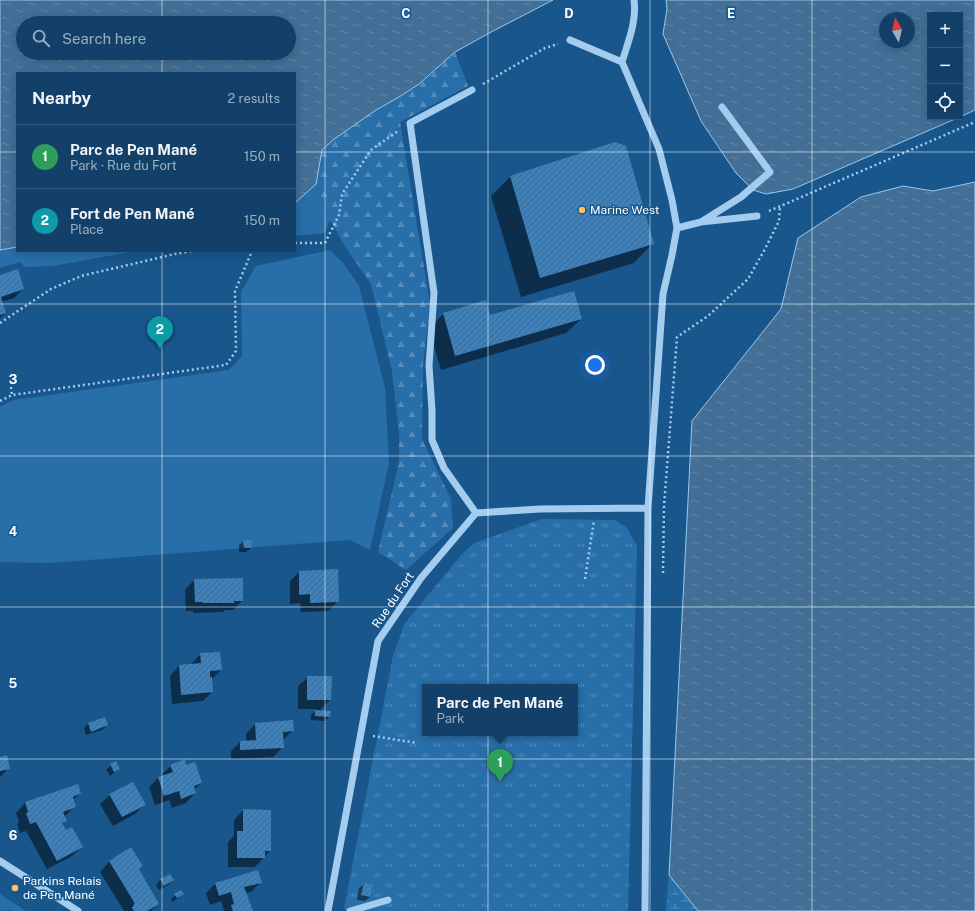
<!DOCTYPE html>
<meta charset="utf-8">
<style>
body{margin:0;font-family:"Public Sans",sans-serif;background:#1f4b71;color:#f1f3f6}
.controls{position:absolute;right:12px;top:12px;display:grid;overflow:hidden;border-radius:0px;box-shadow:0 2px 10px #0003}
.controls button{width:36px;height:36px;display:grid;place-items:center;padding:0;border:0;border-bottom:1px solid #31597d;background:#124069;color:#f1f3f6;font:20px sans-serif}
.compass{position:absolute;left:879px;top:12px;width:36px;height:36px;border-radius:50%;background:#124069;box-shadow:0 2px 10px #0003;rotate:352deg}
.you{position:absolute;left:595px;top:365px;width:14px;height:14px;margin:-10px;border:3px solid #fff;border-radius:50%;background:#1a73e8;box-shadow:0 0 0 6px #1a73e833}
.badge{display:grid;place-items:center;width:26px;height:26px;border-radius:50%;background:#8bbbb9;color:#fff;font-size:13px;font-weight:700}
.pin{position:absolute;translate:-50% -33px;filter:drop-shadow(0 1px 2px #0008)}
.pin::after{content:'';position:absolute;top:21px;width:14px;height:12px;background:inherit;clip-path:polygon(0 0,100% 0,50% 100%)}
.popup{position:absolute;left:422px;top:684px;width:156px;height:52px;box-sizing:border-box;display:grid;place-content:center;border-radius:0px;background:#124069;filter:drop-shadow(0 1px 3px #0005);font-size:13px;white-space:nowrap;color:#9cafc0}
.popup b{font-size:15px;color:#f1f3f6}
.popup::after{content:'';position:absolute;left:50%;top:100%;margin-left:-8px;border:8px solid transparent;border-top-color:#124069}
.list{margin:0;padding:0;list-style:none}
h2{display:flex;justify-content:space-between;align-items:center;height:52px;margin:0;padding:0 16px;font-size:17px}
h2 small{font-size:13px;font-weight:400;color:#9cafc0}
.list li{display:grid;grid-template-columns:26px 1fr auto;gap:12px;align-items:center;box-sizing:border-box;height:64px;padding:0 16px;border-top:1px solid #31597d}
.list b{display:block;font-size:15px;white-space:nowrap}
.list p{margin:0;font-size:13px;white-space:nowrap;color:#9cafc0}
.list em{font-size:13px;font-style:normal;color:#9cafc0}
.icon{flex:none;width:22px;height:22px;fill:none;stroke:currentColor;stroke-width:2;stroke-linecap:round;stroke-linejoin:round}
.map{position:relative;flex:none;width:975px;height:911px;overflow:hidden}
.search{position:absolute;background:#124069;box-shadow:0 2px 10px #0003;left:16px;top:16px;width:280px;height:44px;display:flex;align-items:center;gap:10px;box-sizing:border-box;padding:0 14px;border-radius:22px;color:#9cafc0;font-size:15px}
.panel{position:absolute;background:#124069;box-shadow:0 2px 10px #0003;left:16px;top:72px;width:280px;height:180px;border-radius:0px}
.map>svg:first-child{display:block}
.green{fill:#286fa9}
.forest{fill:url(#forest-firs)}
.wetland{fill:url(#wetland-marsh)}
.park{fill:url(#park-tufts);fill-rule:evenodd}
.water{fill:url(#water-ripples);stroke:#96c9f1;fill-rule:evenodd}
.shadow{fill:#0007}
.building{fill:url(#building-hatch)}
.lines{fill:none;stroke-linecap:round;stroke-linejoin:round}
.path{stroke:#a3ccee;stroke-width:2.5;stroke-dasharray:2 3;stroke-linecap:butt}
.minor{stroke:#a3ccee;stroke-width:7}
.grid{fill:none;stroke:#fff;stroke-width:1;stroke-opacity:0.55}
.poi-dot{fill:#ffc261;stroke:#18568c;stroke-width:1.5}
.labels{text-anchor:middle;stroke-width:3;stroke-linejoin:round;paint-order:stroke}
.poi-label{font-size:12px;fill:#fff;stroke:#18568c;text-anchor:start}
.street-label{font-size:12px;fill:#fff;stroke:#18568c}
.grid-label{font-size:13px;text-anchor:middle;font-weight:bold;fill:#fff;stroke:#18568c;stroke-width:3;stroke-linejoin:round;paint-order:stroke}
</style>
<div class="map">
<svg width="975" height="911" viewBox="0 0 975 911">
<defs>
<pattern id="forest-firs" width="22" height="20" patternUnits="userSpaceOnUse"><rect width="22" height="20" fill="#286fa9"/><path d="M5 1l3.5 6h-7zM16 11l3.5 6h-7z" fill="#538cba"/></pattern>
<pattern id="wetland-marsh" width="20" height="14" patternUnits="userSpaceOnUse"><rect width="20" height="14" fill="#286fa9"/><path d="M1 5h8M5 5V1M11 12h8M15 12V8" fill="none" stroke="#538cba"/></pattern>
<pattern id="park-tufts" width="24" height="20" patternUnits="userSpaceOnUse"><rect width="24" height="20" fill="#286fa9"/><path d="M3 7l-1-3M5 7V3M7 7l1-3M15 17l-1-3M17 17v-4M19 17l1-3" fill="none" stroke="#538cba"/></pattern>
<pattern id="water-ripples" width="26" height="14" patternUnits="userSpaceOnUse"><rect width="26" height="14" fill="#436f96"/><path d="M2 4q2-2 4 0t4 0M15 11q2-2 4 0t4 0" fill="none" stroke="#5f85a6"/></pattern>
<pattern id="building-hatch" width="6" height="6" patternUnits="userSpaceOnUse"><rect width="6" height="6" fill="#417fb5"/><path d="M-1 1l2-2M0 6l6-6M5 7l2-2" fill="none" stroke="#466886"/></pattern>
</defs>
<rect width="100%" height="100%" fill="#18568c"/>
<path class="green" d="M316,184l14,36 -5,13 -30,3v-33z
M17,247v4h119l-83,15 -29,1 -4,-5 -20,6v-18z
M330,250l14,14 15,22 26,102 4,75 -19,87 -20,-10 -300,23 -50,-1v-155l13,-7 216,-30 13,-14 -1,-64 15,-26z
M0,894l26,17h-15v-1l-11,1z"/>
<path class="forest" d="M455,52l13,34 -68,36 30,182 -7,61 -1,74 29,60 2,29 -47,42 -28,-18 21,-90v-28l-7,-63 -21,-87 -25,-36 -16,-28 -14,-36 6,-34 11,-10 43,-30 23,-13 20,-13z"/>
<path class="wetland" d="M669,875l29,36h-32z"/>
<path class="park" d="M542,519l73,1 12,8 10,18 -9,365h-281l-3,-2 49,-253 12,-33 57,-69 12,-11zM425,687h150v46h-150z"/>
<path class="water" d="M0,0h553l-60,31 -38,21 -36,32 -20,13 -23,13 -43,30 -11,10 -6,34 -21,19v-130h-278v174l-17,3zM23,23h266v30h-266z
M666,0h309v110l-15,7v-102h-30v102h30l-167,72 -27,5 -13,-4 -17,-17 -35,-52 -38,-87 4,-25zM885,18h24v24h-24z
M975,182v729h-277l-29,-36 23,-454 89,-112 17,-71 63,-41 42,-11 30,5z"/>
<path class="shadow" d="M615,143l37,101 -18,19 -113,34 -30,-101 19,-19z
M0,276l23,13 -9,9 -13,4 4,11 -5,5z
M485,301l4,15 92,3 -15,14 -125,37 -12,-41 14,-15z
M244,541l7,7 -5,4h-7v-7z
M299,572l39,29 -10,10 -27,1 -1,-9 -10,1v-23z
M194,580l48,21 -9,9h-8l-1,2 -31,1v-2h-7l-1,-21z
M201,654l20,16 -9,9v13l-9,9 -31,3 -2,-28 9,-10 12,-2z
M308,677l22,23 -11,11 10,6 -4,4 -14,-1v-5l6,-6h-19v-23z
M88,724l19,1 -5,5 -16,5 -2,-7z
M255,724l38,6 -10,10v7l-10,10 -42,2v-8l9,-9 6,-1v-7z
M0,758l9,10 -9,9z
M111,765l8,4 -9,7 -4,-6z
M171,766h15l15,17 -7,7 1,3 -9,10 -14,5 -3,-8 -14,5 -6,-18 9,-9 4,-1 -1,-2z
M77,785l3,8 -7,7 2,6 -11,11 2,3 -5,5 21,22 -10,9 -25,13 -21,-38 -6,2 -3,-9 2,-2 -3,-9 9,-10z
M110,795l35,9 -10,10 -22,12 -13,-22z
M243,810l27,41 -15,16h-27v-25l6,-6v-16z
M131,849l7,21 20,34 -7,7h-27l-24,-39 9,-10z
M169,875l4,5 -5,5 -9,5 -3,-5 4,-5z
M260,883l-9,9 -6,1 7,18h-28l-3,-10 -11,4 -4,-12 9,-9z
M364,884l6,13 -5,4 -8,-1 2,-12z
M182,894l-4,4 -6,4 -1,-2 4,-5z"/>
<path class="building" d="M615,142l11,4 28,98 -114,34 -30,-102z
M18,269l6,20 -23,8 5,16 -6,2v-40z
M574,291l8,28 -127,37 -12,-43 43,-13 4,15z
M243,540h9v8h-8z
M338,569l1,33 -29,1v-9l-11,1v-24z
M243,578v23h-9v2h-31l-1,-1h-7l-1,-23z
M220,652l2,18 -12,1v6h2l1,15 -32,3 -2,-30 22,-2 -1,-10z
M307,676h25l-1,24h-24z
M315,710l16,1 -1,6 -15,-1z
M105,717l3,8 -17,7 -3,-9z
M293,720l1,11 -11,1 1,16 -44,2v-9l16,-1 -1,-17z
M7,755l3,14 -10,2v-14z
M185,759l1,6 9,-3 7,21 -8,3 2,7 -15,6 -2,-8 -15,5 -6,-19 15,-5 -3,-7z
M116,761l4,8 -6,3 -4,-8z
M133,782l13,23 -24,12 -13,-23z
M78,784l3,9 -8,4 3,10 -13,5 4,9 -5,2 4,7 6,-3 11,20 -26,14 -21,-39 -6,2 -4,-11 2,-1 -3,-10z
M243,809l28,1v41h-6v7h-28v-27h6z
M131,847l12,19 -4,3 20,35 -12,7h-13l-2,-3 2,-3v-3l-25,-41z
M258,870l4,13 -18,4 9,24h-20l-2,-6 3,-1 -3,-12 -12,4 -4,-13z
M170,874l4,6 -10,6 -4,-7z
M364,883l9,2 -3,12 -9,-2z
M181,890l3,4 -7,4 -3,-4z"/>
<g class="lines">
<path class="path" d="M483,84l62,-36 13,-4
M769,211l206,-89
M295,243h30l14,-28 3,-21 29,-44 27,-19
M0,323l51,-34 30,-13 94,-22 18,-3
M11,387l1,8
M0,401l12,-6 214,-30 10,-14 -1,-60 17,-40
M663,573l1,-67 13,-169 31,-21 40,-37 17,-30 14,-28 1,-15
M585,579l9,-59
M373,736l44,7"/>
<path class="minor" d="M570,40l52,22 37,87 13,51 5,28 -5,27 -9,39 -15,214 -3,403
M622,62c6,-20 15,-41 12,-62
M472,90l-62,33 24,170 -5,73 3,44v30l12,28 32,45
M701,222l40,-25 29,-25 -48,-65
M677,228l24,-6 56,-6
M0,861l78,50
M328,911l50,-270 43,-63 55,-65 64,-4 108,-1
M350,911l38,-11"/>
</g>
<path class="grid" d="M162,0v23M325,0v911M488,0v911M650,0v911M812,0v911M162,53v20M0,152h17M295,152h680M162,251v660M0,304h975M0,456h975M0,607h975M0,759h975"/>
<g class="poi-dot">
<circle cx="582" cy="210" r="4"/>
<circle cx="15" cy="888" r="4"/>
</g>
<g class="labels">
<g class="poi-label">
<text x="590" y="214">Marine West</text>
<text x="23" y="885">Parkins Relais<tspan x="23" dy="14">de Pen Mané</tspan></text>
</g>
<g class="street-label">
<text transform="translate(393 600) rotate(-56)" y="4">Rue du Fort</text>
</g>
</g>
<g class="grid-label">
<text x="406" y="18">C</text>
<text x="569" y="18">D</text>
<text x="731" y="18">E</text>
<text x="13" y="384">3</text>
<text x="13" y="536">4</text>
<text x="13" y="688">5</text>
<text x="13" y="840">6</text>
</g>
</svg>
<div class="controls">
<button>+</button>
<button>−</button>
<button><svg class="icon" aria-label="locate" viewBox="0 0 24 24"><circle cx="12" cy="12" r="6"/><path d="M12 2v4M12 18v4M2 12h4M18 12h4"/></svg></button>
</div>
<svg class="compass" viewBox="-18 -18 36 36"><path d="M0-13l5 13h-10z" fill="#e53935"/><path d="M0 13l5-13h-10z" fill="#9cafc0"/></svg>
<div class="you"></div>
<div class="pin badge" style="left:500px;top:782px;background:#2e9e5b">1</div>
<div class="popup"><b>Parc de Pen Mané</b>Park</div>
<div class="pin badge" style="left:160px;top:349px;background:#0f9aa8">2</div>
<div class="search"><svg class="icon" aria-label="search" viewBox="0 0 24 24"><circle cx="10" cy="10" r="6"/><path d="M15 15l6 6"/></svg>Search here</div>
<section class="panel">
<h2>Nearby<small>2 results</small></h2>
<ul class="list">
<li><span class="badge" style="background:#2e9e5b">1</span><div><b>Parc de Pen Mané</b><p>Park · Rue du Fort</p></div><em>150 m</em></li>
<li><span class="badge" style="background:#0f9aa8">2</span><div><b>Fort de Pen Mané</b><p>Place</p></div><em>150 m</em></li>
</ul>
</section>
</div>
